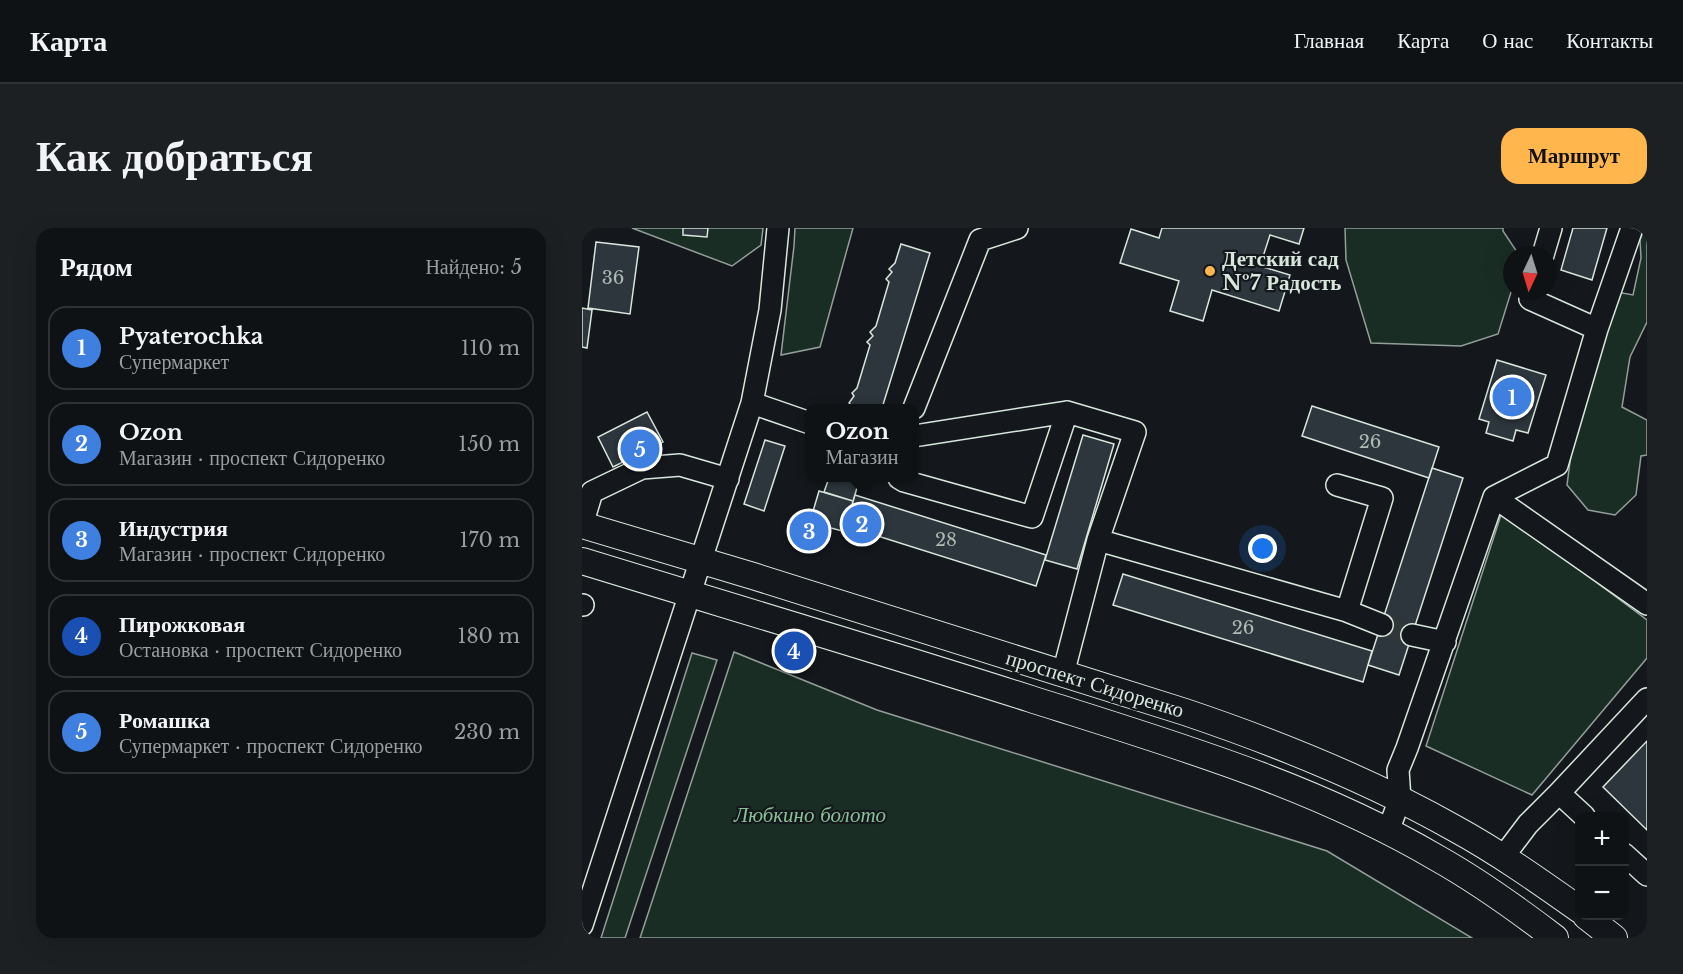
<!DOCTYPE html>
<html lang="ru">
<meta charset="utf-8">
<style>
body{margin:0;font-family:"Libre Baskerville",serif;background:#1d2022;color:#f1f3f6}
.controls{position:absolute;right:18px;bottom:18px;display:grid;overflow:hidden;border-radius:12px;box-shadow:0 6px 24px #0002}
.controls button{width:54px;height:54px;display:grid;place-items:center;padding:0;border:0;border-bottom:2px solid #2f3234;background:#0f1215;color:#f1f3f6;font:30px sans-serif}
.compass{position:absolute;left:921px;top:18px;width:54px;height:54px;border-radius:50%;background:#0f1215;box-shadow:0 6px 24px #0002;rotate:184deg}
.you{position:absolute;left:681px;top:321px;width:21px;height:21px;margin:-15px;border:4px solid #fff;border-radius:50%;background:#1a73e8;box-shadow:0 0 0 9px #1a73e833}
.badge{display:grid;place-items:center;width:39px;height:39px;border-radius:50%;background:#ffb74d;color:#fff;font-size:20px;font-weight:700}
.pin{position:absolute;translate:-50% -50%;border:3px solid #fff;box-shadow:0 2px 6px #0006}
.popup{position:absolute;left:223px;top:176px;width:114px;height:78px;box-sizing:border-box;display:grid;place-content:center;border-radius:12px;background:#0f1215;filter:drop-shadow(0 2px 4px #0005);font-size:20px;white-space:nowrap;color:#9b9ea0}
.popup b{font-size:22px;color:#f1f3f6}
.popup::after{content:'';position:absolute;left:50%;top:100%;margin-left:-12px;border:12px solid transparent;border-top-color:#0f1215}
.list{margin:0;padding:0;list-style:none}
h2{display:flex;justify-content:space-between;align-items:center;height:78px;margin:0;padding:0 24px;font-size:26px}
h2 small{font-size:20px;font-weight:400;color:#9b9ea0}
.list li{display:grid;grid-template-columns:39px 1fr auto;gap:18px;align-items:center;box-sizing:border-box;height:84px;margin:0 12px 12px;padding:0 12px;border:2px solid #2f3234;border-radius:18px}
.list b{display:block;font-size:22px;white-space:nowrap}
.list p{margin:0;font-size:20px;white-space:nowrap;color:#9b9ea0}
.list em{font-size:20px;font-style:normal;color:#9b9ea0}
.map{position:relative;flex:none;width:1065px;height:710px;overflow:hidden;border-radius:18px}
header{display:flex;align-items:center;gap:36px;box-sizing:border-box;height:84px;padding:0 30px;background:#0f1215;border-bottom:2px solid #2f3234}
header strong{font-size:28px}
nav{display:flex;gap:33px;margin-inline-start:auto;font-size:21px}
.intro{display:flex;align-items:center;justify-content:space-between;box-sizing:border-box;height:144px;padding:0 36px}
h1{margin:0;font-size:42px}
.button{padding:15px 27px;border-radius:18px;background:#ffb74d;color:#111;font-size:21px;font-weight:700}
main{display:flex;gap:36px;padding:0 36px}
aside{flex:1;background:#0f1215;border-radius:18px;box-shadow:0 6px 24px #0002}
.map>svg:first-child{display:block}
.green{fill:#1a2d24;stroke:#939e99;stroke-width:1.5}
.building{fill:#2c363c;stroke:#d8e6dc;stroke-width:1.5}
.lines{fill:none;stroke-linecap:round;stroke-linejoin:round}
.minor-tunnel{stroke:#313739;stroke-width:21;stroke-dasharray:21 10;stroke-linecap:butt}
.minor-casing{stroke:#d8e6dc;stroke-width:24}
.major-casing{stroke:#d8e6dc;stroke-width:28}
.minor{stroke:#14181c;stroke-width:21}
.major{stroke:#14181c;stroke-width:26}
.poi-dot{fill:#ffb74d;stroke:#14181c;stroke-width:2}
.labels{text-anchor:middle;stroke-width:4.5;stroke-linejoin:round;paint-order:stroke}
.number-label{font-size:18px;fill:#adbab4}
.poi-label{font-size:21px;font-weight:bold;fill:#d8e6dc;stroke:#14181c;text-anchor:start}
.street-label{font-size:21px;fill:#d8e6dc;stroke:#14181c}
.park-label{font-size:21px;font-style:italic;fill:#8ac095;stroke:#14181c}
</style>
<header>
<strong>Карта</strong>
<nav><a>Главная</a><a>Карта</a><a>О нас</a><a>Контакты</a></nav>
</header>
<div class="intro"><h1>Как добраться</h1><a class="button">Маршрут</a></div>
<main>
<aside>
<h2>Рядом<small>Найдено: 5</small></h2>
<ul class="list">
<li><span class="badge" style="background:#3f7fe0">1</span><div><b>Pyaterochka</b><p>Супермаркет</p></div><em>110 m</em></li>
<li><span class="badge" style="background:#3f7fe0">2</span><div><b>Ozon</b><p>Магазин · проспект Сидоренко</p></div><em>150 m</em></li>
<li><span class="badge" style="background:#3f7fe0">3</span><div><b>Индустрия</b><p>Магазин · проспект Сидоренко</p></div><em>170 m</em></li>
<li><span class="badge" style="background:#1a4fb4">4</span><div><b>Пирожковая</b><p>Остановка · проспект Сидоренко</p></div><em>180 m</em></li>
<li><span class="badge" style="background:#3f7fe0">5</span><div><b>Ромашка</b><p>Супермаркет · проспект Сидоренко</p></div><em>230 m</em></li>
</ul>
</aside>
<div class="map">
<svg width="1065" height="710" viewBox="0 0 1065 710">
<rect width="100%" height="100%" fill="#14181c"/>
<path class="green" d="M50,0h131l-2,17 -29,21z
M213,0h58l-33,119 -39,8 13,-109z
M763,0h158v3l16,24h-7v34l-14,45 -37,12 -90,-3 -25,-83z
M1062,0h3v94l-17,35 -8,50 25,13v35l-6,1 -5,39 -21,20 -27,-5 -21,-25 5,-38 45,-155 16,3 8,-37 -1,-18z
M920,284l145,108v38l-115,137 -106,-49z
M152,424l143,58 450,141 145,87h-832z
M110,425l25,7 -92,278h-24z"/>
<path class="building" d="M101,0h25l-1,9 -24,-2z
M580,0h142l-5,16 -29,-9 -10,31 30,9 -11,36 -67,-21 -9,31 -33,-10 9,-30 -59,-18 11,-34 28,9z
M991,0h34l-15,52 -31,-10z
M14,14l43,5 -9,67 -42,-6z
M319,16l29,9 -48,155h-32l1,-3 -2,-2 5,-7 -2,-3 5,-5 13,-43 -3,-3 6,-6 -3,-4 6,-6 13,-44 -3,-3 6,-7 -3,-3 6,-6z
M0,80l10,2 -5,38 -5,-1z
M915,132l49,15 -18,58 -12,-3 -3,11 -27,-8 3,-11 -10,-3z
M730,178l127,41 -10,31 -127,-42z
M65,184l16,30 -50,25 -15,-30z
M501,207l31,9 -37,125 -32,-9z
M183,212l20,6 -21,65 -20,-7z
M850,240l31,10 -64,197 -31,-10z
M247,250h31l-7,23 -29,-9z
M237,263l34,10 -8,27 -3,3 -26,-7 -5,-3v-3z
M273,267l191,60 -10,31 -190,-60z
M541,346l249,77 -9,31 -250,-77z
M1065,513v89l-44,-43z"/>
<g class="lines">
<path class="minor-tunnel" d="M800,397l30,10"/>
<g class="minor-casing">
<path id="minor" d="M961,27l8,-27
M1015,101l35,-101
M170,175l18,-93 8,-82
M332,180l66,-168 37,-12
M332,208l153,-24 68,20 -37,108 -35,134
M317,250l5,3 128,36 35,-105
M755,257l45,13 -35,113 35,14
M912,269l153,107
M0,297l10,-33 50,-24 38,-3 48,14
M516,312l249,71
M0,377h1
M830,407l33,7
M977,565l88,-94
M806,603l12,-32 -2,-29 9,-22 87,-251 63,-32 40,-136 -67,-30 3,-8
M1042,626l23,21
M921,629l25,-33 31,-31 25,23
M0,697l170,-522 58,20"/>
</g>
<g class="major-casing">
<path id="major" d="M0,297l171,51 432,136c92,31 184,68 269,116 44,24 85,53 126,82
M0,333c150,46 299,90 449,138 138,44 280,85 406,159 41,23 80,51 118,80
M1004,688l28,22"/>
</g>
<use href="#minor" class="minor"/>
<use href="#major" class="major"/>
</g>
<circle class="poi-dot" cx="628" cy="43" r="6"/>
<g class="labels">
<g class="number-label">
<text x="31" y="56">36</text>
<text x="788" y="220">26</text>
<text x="364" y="318">28</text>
<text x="661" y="406">26</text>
</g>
<g class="poi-label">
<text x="640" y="38">Детский сад<tspan x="640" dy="24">№7 Радость</tspan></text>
</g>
<g class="street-label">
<text transform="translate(513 456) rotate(17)" y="7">проспект Сидоренко</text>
</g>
<g class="park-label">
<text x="228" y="594">Любкино болото</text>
</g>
</g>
</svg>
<div class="controls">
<button>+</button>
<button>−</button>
</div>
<svg class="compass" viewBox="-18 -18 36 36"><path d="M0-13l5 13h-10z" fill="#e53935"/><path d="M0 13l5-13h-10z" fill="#9b9ea0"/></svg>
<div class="you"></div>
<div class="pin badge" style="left:930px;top:169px;background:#3f7fe0">1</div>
<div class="pin badge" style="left:280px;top:296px;background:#3f7fe0">2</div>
<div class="popup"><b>Ozon</b>Магазин</div>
<div class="pin badge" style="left:227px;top:303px;background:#3f7fe0">3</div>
<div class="pin badge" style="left:212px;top:423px;background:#1a4fb4">4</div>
<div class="pin badge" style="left:58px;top:221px;background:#3f7fe0">5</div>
</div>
</main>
